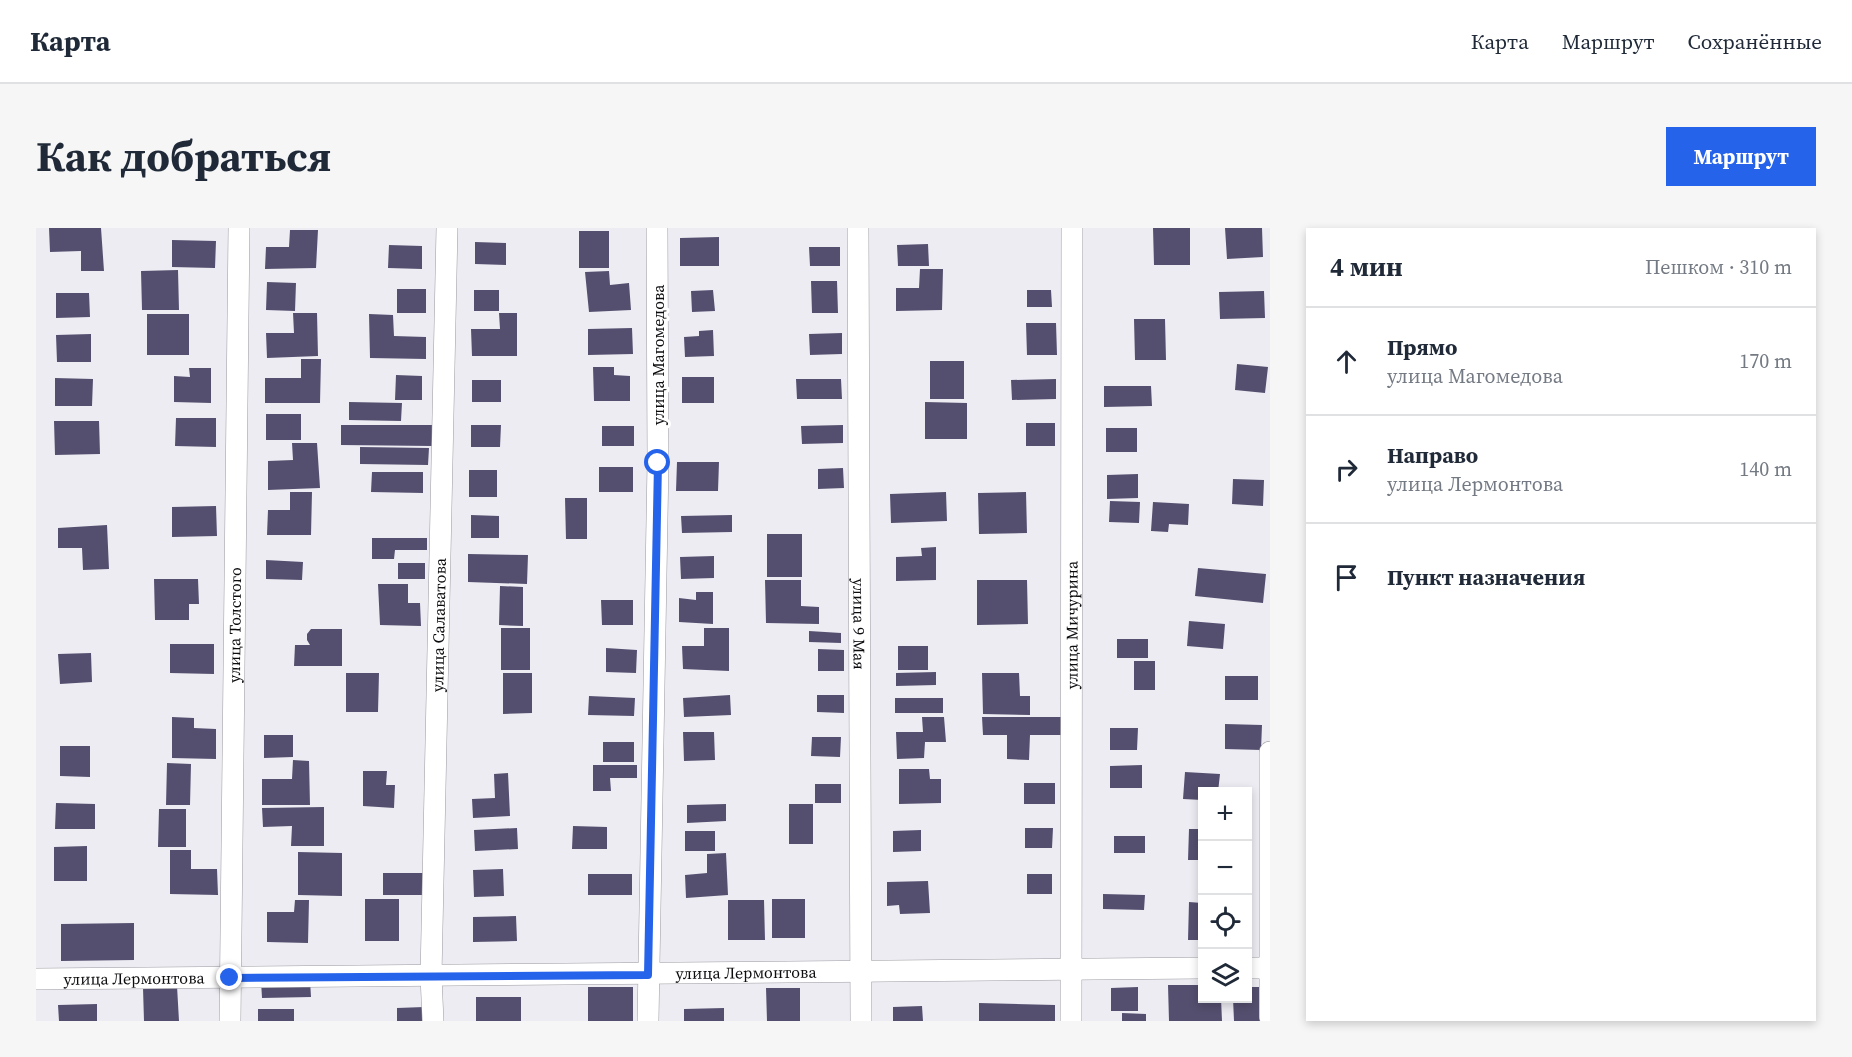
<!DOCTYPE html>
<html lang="ru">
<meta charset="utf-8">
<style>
body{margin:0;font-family:"Source Serif 4",serif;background:#f6f6f7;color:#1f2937}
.controls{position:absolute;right:18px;bottom:18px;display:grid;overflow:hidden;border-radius:0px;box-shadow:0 3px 9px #0003}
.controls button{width:54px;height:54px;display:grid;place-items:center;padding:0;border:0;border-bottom:2px solid #e0e1e3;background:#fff;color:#1f2937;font:30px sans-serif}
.stop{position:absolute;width:18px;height:18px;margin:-14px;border:4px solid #2563eb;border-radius:50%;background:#fff}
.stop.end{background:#2563eb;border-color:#fff;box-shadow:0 2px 6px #0008}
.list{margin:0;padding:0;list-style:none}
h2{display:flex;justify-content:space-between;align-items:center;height:78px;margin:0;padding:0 24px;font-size:26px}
h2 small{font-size:20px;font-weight:400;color:#747a83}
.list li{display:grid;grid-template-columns:39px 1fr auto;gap:18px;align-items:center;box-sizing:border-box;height:108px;padding:0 24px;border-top:2px solid #e0e1e3}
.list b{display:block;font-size:22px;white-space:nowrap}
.list p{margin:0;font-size:20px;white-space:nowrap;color:#747a83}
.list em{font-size:20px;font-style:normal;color:#747a83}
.icon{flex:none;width:33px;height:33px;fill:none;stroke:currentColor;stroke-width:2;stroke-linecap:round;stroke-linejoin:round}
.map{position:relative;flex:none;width:1234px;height:793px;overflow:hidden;border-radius:0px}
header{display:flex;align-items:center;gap:36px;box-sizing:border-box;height:84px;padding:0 30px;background:#fff;border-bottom:2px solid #e0e1e3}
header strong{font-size:28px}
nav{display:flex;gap:33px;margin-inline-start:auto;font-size:21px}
.intro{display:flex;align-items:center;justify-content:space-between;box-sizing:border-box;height:144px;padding:0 36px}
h1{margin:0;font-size:42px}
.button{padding:15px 27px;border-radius:0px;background:#2563eb;color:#fff;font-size:21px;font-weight:700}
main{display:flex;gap:36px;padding:0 36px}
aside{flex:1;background:#fff;border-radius:0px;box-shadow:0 3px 9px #0003}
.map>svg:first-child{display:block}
.building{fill:#554f6f}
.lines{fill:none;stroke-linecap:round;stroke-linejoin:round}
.street-casing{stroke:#9b9aa1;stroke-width:22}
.street{stroke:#fff;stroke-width:21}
.route{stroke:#2563eb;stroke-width:8}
.labels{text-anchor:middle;stroke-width:6;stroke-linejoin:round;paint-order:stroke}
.street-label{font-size:16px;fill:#0c0b0e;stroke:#fff}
</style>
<header>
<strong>Карта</strong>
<nav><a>Карта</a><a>Маршрут</a><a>Сохранённые</a></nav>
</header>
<div class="intro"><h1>Как добраться</h1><a class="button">Маршрут</a></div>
<main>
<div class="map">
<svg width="1234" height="793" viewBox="0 0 1234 793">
<rect width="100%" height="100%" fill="#edecf3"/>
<path class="building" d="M13,0h52l3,43h-23v-20l-31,1z
M1117,0h37v37h-36z
M1189,0h37l1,29 -36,2z
M254,2h28l-2,38 -51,1 1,-22h23z
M543,3h30v37h-30z
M683,9v29h-39v-28z
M136,12l44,1 -1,27 -43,-1z
M439,14l31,1v22l-31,-1z
M892,16l1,22h-31l-1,-21z
M353,17l33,1v23l-34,-1z
M773,19h31v19h-30z
M884,41h23l-1,41 -46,1v-23h23z
M142,42l1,40h-37l-1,-39z
M573,43l1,14 19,-2 2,27 -42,2 -4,-40z
M775,53h26l1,32h-26z
M231,54l29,1 -1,28 -29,-1z
M361,61h29v24h-29z
M438,62h25v21h-25z
M677,62l2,21 -23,1 -1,-21z
M991,62h24l1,17h-25z
M1228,63l1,27 -45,1 -1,-27z
M20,65h33l1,24 -34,1z
M257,85h24l1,43 -51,2 -1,-25h28z
M463,85h18v43h-45l-1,-27h29z
M111,86h42v41h-42z
M333,86l24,1 1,21 32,1v22l-56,-1z
M1098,91h31l1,41h-31z
M990,95h30l1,32h-30z
M596,100l1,26 -45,1v-26z
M677,102l1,26 -29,1 -1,-20 15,-1v-5z
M806,105v21l-32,1 -1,-21z
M55,106v28h-34l-1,-27z
M265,131h20l-1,44h-55v-25h36z
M894,133h34v38h-34z
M1201,136l31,3 -3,26 -30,-3z
M557,139h21v8l16,1v25h-36z
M153,140h22v35l-37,-1v-26l16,1z
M360,147l26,1v24h-27z
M646,149h32v26h-32z
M19,150l38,1 -1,27h-37z
M760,151h45l1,20h-45z
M1020,151v20l-44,1 -1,-20z
M436,152h29v22h-29z
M1068,158h47l1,20 -48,1z
M313,174l53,1 -1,18 -52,-1z
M889,174l42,1v36h-42z
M230,186h35v26h-35z
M140,190h40v29l-41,-1z
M18,193h45l1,33 -45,1z
M990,195h29v23h-29z
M305,197h91v21l-91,-1z
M435,197h30l-1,22h-29z
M807,197v18l-41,1 -1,-18z
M566,198h32v20h-32z
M1070,200h31v24h-31z
M256,215h25l3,45 -52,2v-29l25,-1z
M324,219l69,1 -1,17 -68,-1z
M641,234h42l-1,29h-42z
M563,239h34v25h-34z
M807,240l1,20 -26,1v-20z
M433,242h28v27h-28z
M336,244h51v21l-52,-1z
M1102,246v24l-31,1v-24z
M1197,251l31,1 -1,26 -31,-2z
M254,264h22l-1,43h-44l1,-25h22z
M910,264l1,29 -56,2 -1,-29z
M990,264l1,41 -48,1 -1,-41z
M529,270h22v41h-21z
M1074,273l30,1 -1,21 -30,-1z
M1117,274l36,2 -1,21 -19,-1 -1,8 -17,-1z
M180,278l1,30 -45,1v-30z
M435,287l28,1v22h-28z
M696,287v17l-50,1 -1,-17z
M71,297l2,44 -26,1 -1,-22h-24v-20z
M731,306h35v43h-35z
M336,310h55v12h-32l-1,9h-22z
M900,319v33l-40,1v-24l26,-1 -1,-8z
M432,326l60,1 -1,29 -59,-2z
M678,328v22l-33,1 -1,-22z
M230,332l37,2 -1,18 -36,-1z
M362,335h27v16h-27z
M1162,340l68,6 -3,29 -68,-7z
M118,351h44l1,25h-10v16h-34z
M729,352h36v26l18,1v17l-53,-1z
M941,352h50l1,44 -51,1z
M342,356h30v19h12l1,23 -41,-1z
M464,358l23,1v39l-24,-1z
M660,364h17v32l-34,-2v-24l17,2z
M565,372h32v25h-31z
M1153,393l36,3 -2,25 -36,-3z
M465,400h29v42h-29z
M668,400h25v43l-46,-2 -1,-23h22z
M275,401h31v37h-48l1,-21h15l-3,-5v-6z
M773,403l32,2v10l-32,-1z
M1081,411h31v19h-31z
M134,416h44v30l-44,-1z
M862,418h30v24h-30z
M570,420l31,2 -1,23 -30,-1z
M782,421l26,1v21h-26z
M55,425l1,29 -32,2 -2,-30z
M1098,433h21v29h-21z
M900,444v13l-40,1v-13z
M310,445h33l-1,39h-32z
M467,445h29v40l-29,1z
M946,445h37l1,23h10v19l-47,-1z
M1189,448h33v24h-33z
M694,467l1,20 -47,2 -1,-19z
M781,467h27v18l-27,-1z
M553,468l46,2 -1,18 -46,-1z
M859,470h48v15h-48z
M136,489l22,1v10l22,1v30l-44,-1z
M886,489h22l2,25h-21l-1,16 -27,1 -1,-27h27z
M946,489h80v18h-32l-1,25 -22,-1v-24h-24z
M1189,496l37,1 -1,25 -36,-1z
M1074,500h28l-1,22h-27z
M647,504h31l1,28 -31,1z
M228,507h29v22l-29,1z
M776,509h29l-1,20 -29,-1z
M567,514h31v20h-31z
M24,518h30v31l-30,-1z
M257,532l16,1 1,44h-48v-26h30z
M131,535l24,1 -1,41h-24z
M557,537h44v13h-27l1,13h-18z
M1106,537v23h-32v-22z
M863,541h30l1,10h11v24l-42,1z
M327,543h24l-1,14h9l-1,23 -31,-2z
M1149,544l35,2 -2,18h-16v8l-19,-1z
M472,545l2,43 -37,2 -1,-19 23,-1 -1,-24z
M988,555h31v21h-31z
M779,556h26v19h-26z
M20,575l39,1v25h-40z
M690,576v17l-39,2v-18z
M753,576h24v40h-24z
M288,579v39h-33l1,-20 -29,1 -1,-19z
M123,581h27v38h-28z
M537,598l34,1v22h-35z
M481,600l1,21 -43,2 -1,-21z
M989,600h28l-1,20h-27z
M1153,601h13v31h-14z
M885,602v21l-28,1v-21z
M649,603h30v20h-30z
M1078,608h31v17h-31z
M51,618v35h-33v-34z
M134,622h21v19h26l1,26 -48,-1z
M262,624l44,1v43l-44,-1z
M690,625l2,42 -42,3 -1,-23 22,-2v-19z
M467,641l1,27 -30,1 -1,-27z
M347,645h40v22h-40z
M552,646h44v21h-44z
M991,646h25v20h-25z
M892,653l2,32 -30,1 -1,-9 -12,1v-24z
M1067,666l42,1 -1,15 -41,-1z
M329,671h34v42h-34z
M736,671h33v39h-33z
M259,672h14l-1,43 -41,-1v-30h27z
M692,672h36l1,40h-37z
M1153,674l13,1v37h-14z
M480,688l1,25 -44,1v-25z
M98,695v37l-73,1v-37z
M274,752l1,17 -49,1 -1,-17z
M1132,757h34v13h19l1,23h-53z
M141,758l2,35h-35l-1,-33z
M552,759h45v34h-45z
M1102,759v24h-27v-23z
M1212,759h11l1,34h-26l-1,-23h15z
M730,760h34v33h-33z
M440,769h45v24h-45z
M943,775l76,2v16h-76z
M61,776v17h-38l-1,-16z
M886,778l1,15h-30v-14z
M388,779l1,14h-28v-13z
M688,780v13h-40v-12z
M222,781h36v12h-36z
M1086,785l24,1v7h-24z"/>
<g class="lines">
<g class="street-casing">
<g id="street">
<path id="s1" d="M822,0l3,793"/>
<path d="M1234,524v265"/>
<path d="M1212,740h22"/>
<path id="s2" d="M0,751l1166,-11"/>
<path id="s3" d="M194,793l9,-793"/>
<path id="s4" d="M397,793l-2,-45 16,-748"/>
<path d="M612,793l10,-558 -1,-235"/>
<path id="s5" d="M1035,793l1,-793"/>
</g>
</g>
<use href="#street" class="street"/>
</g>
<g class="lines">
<path class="route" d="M194,750l418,-3 10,-512"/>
</g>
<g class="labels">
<g class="street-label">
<text transform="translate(622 127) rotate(-90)" y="6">улица Магомедова</text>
<text dy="6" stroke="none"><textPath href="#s1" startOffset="396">улица 9 Мая</textPath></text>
<text dy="6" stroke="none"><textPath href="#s3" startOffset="396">улица Толстого</textPath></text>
<text dy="6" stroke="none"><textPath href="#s4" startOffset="396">улица Салаватова</textPath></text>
<text dy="6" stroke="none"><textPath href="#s5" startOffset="396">улица Мичурина</textPath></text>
<text dy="6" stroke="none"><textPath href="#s2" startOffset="710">улица Лермонтова</textPath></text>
<text dy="6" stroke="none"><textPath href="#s2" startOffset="98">улица Лермонтова</textPath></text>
</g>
</g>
</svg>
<div class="controls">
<button>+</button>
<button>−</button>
<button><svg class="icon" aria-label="locate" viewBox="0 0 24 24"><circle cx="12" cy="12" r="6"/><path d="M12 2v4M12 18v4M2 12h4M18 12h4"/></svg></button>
<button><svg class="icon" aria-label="layers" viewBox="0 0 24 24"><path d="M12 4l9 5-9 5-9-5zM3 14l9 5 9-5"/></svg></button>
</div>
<div class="stop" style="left:622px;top:235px"></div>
<div class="stop end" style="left:194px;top:750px"></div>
</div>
<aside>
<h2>4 мин<small>Пешком · 310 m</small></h2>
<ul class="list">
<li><svg class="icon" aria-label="ahead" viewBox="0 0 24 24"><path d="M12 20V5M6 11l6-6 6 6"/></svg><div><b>Прямо</b><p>улица Магомедова</p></div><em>170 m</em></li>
<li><svg class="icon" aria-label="right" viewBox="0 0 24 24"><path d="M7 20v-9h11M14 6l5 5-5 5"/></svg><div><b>Направо</b><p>улица Лермонтова</p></div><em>140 m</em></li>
<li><svg class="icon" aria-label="arrive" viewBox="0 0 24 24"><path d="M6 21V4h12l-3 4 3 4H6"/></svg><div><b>Пункт назначения</b></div></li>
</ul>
</aside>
</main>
